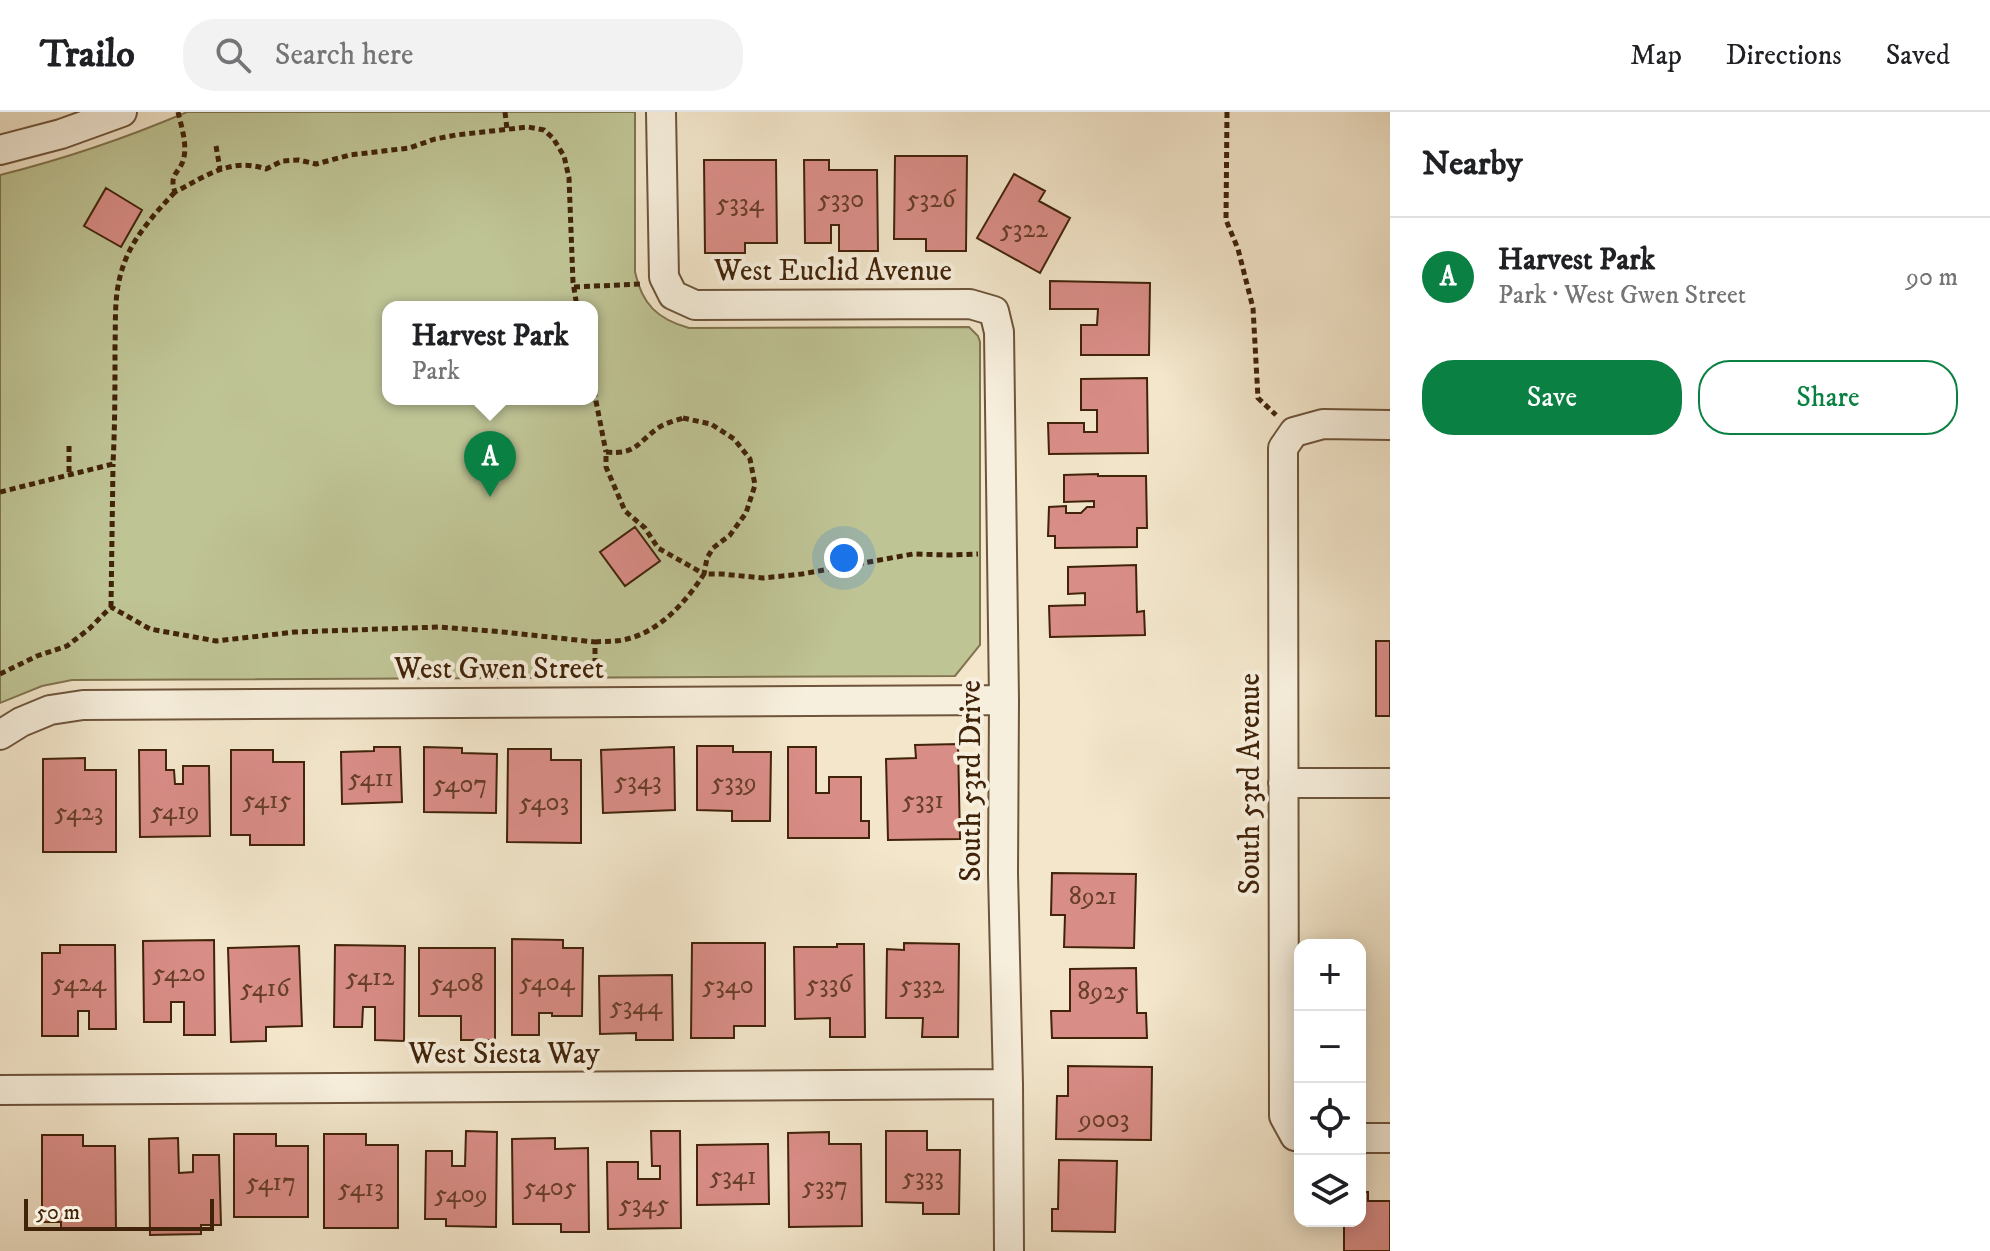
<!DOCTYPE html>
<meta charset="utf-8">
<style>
body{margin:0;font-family:"IM FELL DW Pica",serif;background:#f2f2f2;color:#202124}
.controls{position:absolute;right:24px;bottom:24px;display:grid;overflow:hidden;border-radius:16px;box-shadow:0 4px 20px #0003}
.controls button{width:72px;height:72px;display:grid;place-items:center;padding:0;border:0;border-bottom:2px solid #e0e0e0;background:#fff;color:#202124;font:40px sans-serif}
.scale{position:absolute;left:24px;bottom:20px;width:190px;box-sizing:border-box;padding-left:8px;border:4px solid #412309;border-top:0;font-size:22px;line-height:28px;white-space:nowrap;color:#412309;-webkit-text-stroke:6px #f7efdd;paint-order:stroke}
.you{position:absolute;left:844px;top:446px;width:28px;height:28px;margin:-20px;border:6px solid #fff;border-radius:50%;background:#1a73e8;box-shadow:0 0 0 12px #1a73e833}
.badge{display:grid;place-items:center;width:52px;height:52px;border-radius:50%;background:#0b8043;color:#fff;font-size:26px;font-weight:700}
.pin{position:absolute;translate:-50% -66px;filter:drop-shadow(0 2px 4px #0008)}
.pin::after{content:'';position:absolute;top:42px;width:28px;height:24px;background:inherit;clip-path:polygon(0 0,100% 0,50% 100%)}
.popup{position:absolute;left:382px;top:189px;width:216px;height:104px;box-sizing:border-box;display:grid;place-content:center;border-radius:16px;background:#fff;filter:drop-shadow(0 2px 6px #0005);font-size:26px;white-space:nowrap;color:#757577}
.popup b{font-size:30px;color:#202124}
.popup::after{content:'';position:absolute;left:50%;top:100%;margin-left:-16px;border:16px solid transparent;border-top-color:#fff}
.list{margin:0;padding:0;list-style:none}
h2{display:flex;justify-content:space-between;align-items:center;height:104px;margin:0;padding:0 32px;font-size:34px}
h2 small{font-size:26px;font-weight:400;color:#757577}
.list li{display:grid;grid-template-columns:52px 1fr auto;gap:24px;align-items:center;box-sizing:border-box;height:120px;padding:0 32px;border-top:2px solid #e0e0e0}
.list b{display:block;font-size:30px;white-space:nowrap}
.list p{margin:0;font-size:26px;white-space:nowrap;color:#757577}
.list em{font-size:26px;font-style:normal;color:#757577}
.actions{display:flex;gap:16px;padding:24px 32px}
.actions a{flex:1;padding:18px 0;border:2px solid #0b8043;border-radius:32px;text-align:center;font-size:28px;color:#0b8043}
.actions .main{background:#0b8043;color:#fff}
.icon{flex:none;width:44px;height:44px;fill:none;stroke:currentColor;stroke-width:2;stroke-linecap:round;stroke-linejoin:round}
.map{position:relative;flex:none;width:1390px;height:1139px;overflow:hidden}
header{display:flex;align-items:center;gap:48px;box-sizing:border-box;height:112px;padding:0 40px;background:#fff;border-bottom:2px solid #e0e0e0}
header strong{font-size:38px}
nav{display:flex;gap:44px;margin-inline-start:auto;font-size:28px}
.search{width:560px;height:72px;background:#f2f2f2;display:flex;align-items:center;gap:20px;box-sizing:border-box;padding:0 28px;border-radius:32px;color:#757577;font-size:30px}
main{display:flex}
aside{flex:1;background:#fff}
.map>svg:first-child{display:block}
.green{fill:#bfc495;stroke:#80744f;stroke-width:2;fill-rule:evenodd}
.building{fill:#d98d87;stroke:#412309;stroke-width:2}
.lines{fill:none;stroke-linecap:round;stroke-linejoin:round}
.minor-casing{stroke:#6e543a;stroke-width:32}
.path{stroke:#412309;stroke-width:5;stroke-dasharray:6 4;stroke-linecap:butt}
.minor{stroke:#f7efdd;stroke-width:28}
.labels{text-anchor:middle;stroke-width:8;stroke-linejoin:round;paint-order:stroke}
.number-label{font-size:26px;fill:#673e28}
.street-label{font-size:30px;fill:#412309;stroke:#f7efdd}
</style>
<header>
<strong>Trailo</strong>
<div class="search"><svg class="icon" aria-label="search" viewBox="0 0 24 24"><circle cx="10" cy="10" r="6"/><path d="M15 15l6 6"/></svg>Search here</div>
<nav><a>Map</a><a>Directions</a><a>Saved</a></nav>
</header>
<main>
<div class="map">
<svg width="1390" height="1139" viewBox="0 0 1390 1139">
<rect width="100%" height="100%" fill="#f3e6cb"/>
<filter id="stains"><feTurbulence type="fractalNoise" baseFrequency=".0025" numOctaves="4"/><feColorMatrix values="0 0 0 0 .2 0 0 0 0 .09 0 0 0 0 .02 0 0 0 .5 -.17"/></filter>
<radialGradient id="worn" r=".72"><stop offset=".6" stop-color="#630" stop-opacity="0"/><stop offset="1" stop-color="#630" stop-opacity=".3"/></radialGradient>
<path class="green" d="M187,0h448v160c7,32 22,47 54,56l280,-1 9,9 2,6v303l-25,31 -883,4 -30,6 -42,17v-528c64,-16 126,-37 187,-63zM388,195h204v92h-204z"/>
<path class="building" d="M895,44h72l-1,95h-40v-12h-32z
M704,48h72l1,83h-32v10h-40z
M804,48h25v10h48l1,81h-39v-26h-8v18h-26z
M1014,62l31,17 -6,10 31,17 -30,55 -63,-35z
M106,76l36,22 -21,37 -37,-21z
M1050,169l100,2 -1,72h-68v-30h16l1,-16h-48z
M1147,266l1,75 -99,1 -1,-31h36v9h13v-22h-16v-31z
M1098,362v2h48l1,52h-10v19l-82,1v-12h-7l1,-29 17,-1v7h15l6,-6h7v-6l-30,1v-27z
M635,415l25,34 -35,25 -25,-34z
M1136,453l1,47 7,-1 1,24 -95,2 -1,-31 36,-1v-12l-17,1v-27z
M1376,529h14v75h-14z
M958,632l2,95 -72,1 -2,-81 30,-1 -1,-13z
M697,634h36v6h38l-1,69h-38v-10l-35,-1z
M374,635h26l2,55 -60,2 -1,-52 33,-1z
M424,635l38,1v5l35,1 -1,59 -72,-1z
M674,635l1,63 -72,3 -2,-63z
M788,635h28v46h13v-16h32v44h8v17h-81z
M508,637h43v11h30v83l-74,-1z
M139,638h27v20h8l1,14h8v-18h26l1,70 -70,1z
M231,638h42v12h31v83h-54v-10h-19z
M85,646v12h31v82h-73v-93z
M1052,761l84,1 -2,74 -70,-1 1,-32h-14z
M512,827l51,1v8h20l-1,68h-30v-3h-13v22h-27z
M214,828l1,95h-31v-33h-13v20h-27l-1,-81z
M692,831h73v83h-31v12h-43z
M904,831l55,1 -1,93h-36l1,-19h-37l1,-69 17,1z
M837,832h27l1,93h-35v-19l-35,1 -1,-72h43z
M60,833h55l1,84h-27v-18h-11v25h-36v-83h18z
M335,833l70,1 -1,95 -29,-1v-33h-12l-1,20h-28z
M299,834l3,80 -36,1v14l-35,1 -3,-94z
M419,836h76v92h-34v-24h-42z
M1136,856l1,45h9l1,25h-95l-1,-27h19v-42z
M672,863l1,65h-37v-7l-36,1 -1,-58z
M1068,954l84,1 -1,73 -95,-1 1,-43h11z
M466,1019l31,1 -1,95 -50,-1v-7h-21l1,-68h26v15h13z
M651,1019h29l1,97 -73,1 -1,-67h31v17h22v-13h-8z
M886,1019h41v19h33l-1,64h-36v-11l-37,-1z
M829,1020v12h32l1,82 -73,1 -1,-94z
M234,1022h42v12h32v71h-74z
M324,1022h42v11h32v83h-74z
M42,1023h41v11h32l1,84h-55v-8h-19z
M178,1026l1,35 14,-1v-17h26l2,70h-20v9l-51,1 -1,-96z
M555,1026v11l33,-1 1,84h-28v-8h-48l-1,-85z
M768,1032l1,60 -72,1v-60z
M1059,1048l58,1 -2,71 -63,-1v-22h6z
M1360,1080h8v9h22v50h-46v-30h16z"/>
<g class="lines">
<g class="minor-casing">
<path id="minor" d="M661,0l3,165 9,18 22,10 275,-1 24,7 5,21 5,368 -1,173 5,211 1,167
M0,38l61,-16 61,-22
M0,623l21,-13 29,-12 33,-5 921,-5
M1283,671h107
M0,978l1008,-6
M1300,1025l-5,-1 -11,-20 -1,-668 11,-16 29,-8 67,1
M1360,1026h30"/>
</g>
<path class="path" d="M178,0c3,13 9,31 6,45 -3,16 -16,16 -9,35 31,-16 56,-35 91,-23l16,-8 17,-1 17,4 34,-9 59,-7 26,-9 21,-4 72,-8 16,3 9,8 11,18 5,22 4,104 4,25
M505,0l2,17
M1227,0l-1,108 12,29 15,59 5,90 18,17
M216,34l4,23
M574,175l67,-3
M592,269l14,71
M683,306l28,6 23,15 16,20 5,26 -9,28 -16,22 -17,13 -6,10 -3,16 -46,-26 -13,-20 -20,-17 -19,-44v-15c30,3 31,-9 52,-24 7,-5 17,-7 25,-10z
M69,334v27
M0,380l113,-28c2,-39 2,-78 2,-117 1,-34 -2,-58 12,-91 11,-24 30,-45 48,-64
M111,495l2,-143
M595,530c11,-1 22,0 32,-3 33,-8 59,-37 77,-65h18l41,4 39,-4 111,-20 36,1 29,-1
M0,562l37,-18 30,-10 22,-17 22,-22 39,22 66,12 79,-9 144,-5 64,5 92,10v35"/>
<use href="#minor" class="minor"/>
</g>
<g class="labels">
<g class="number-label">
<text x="841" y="95">5330</text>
<text x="931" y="95">5326</text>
<text x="740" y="99">5334</text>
<text x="1024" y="125">5322</text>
<text x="371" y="674">5411</text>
<text x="638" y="677">5343</text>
<text x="734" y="678">5339</text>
<text x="460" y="680">5407</text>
<text x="267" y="696">5415</text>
<text x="923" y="696">5331</text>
<text x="544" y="698">5403</text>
<text x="175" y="707">5419</text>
<text x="79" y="708">5423</text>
<text x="1093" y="792">8921</text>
<text x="179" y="869">5420</text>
<text x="370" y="873">5412</text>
<text x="547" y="878">5404</text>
<text x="79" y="879">5424</text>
<text x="457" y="879">5408</text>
<text x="829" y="880">5336</text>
<text x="728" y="881">5340</text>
<text x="922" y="881">5332</text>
<text x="265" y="884">5416</text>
<text x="1103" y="887">8925</text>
<text x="636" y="902">5344</text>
<text x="1104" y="1015">9003</text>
<text x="733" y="1072">5341</text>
<text x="923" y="1073">5333</text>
<text x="271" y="1078">5417</text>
<text x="825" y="1082">5337</text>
<text x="550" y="1083">5405</text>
<text x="361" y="1084">5413</text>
<text x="461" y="1090">5409</text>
<text x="644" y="1100">5345</text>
</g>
<g class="street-label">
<text x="833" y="168">West Euclid Avenue</text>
<text x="499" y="566">West Gwen Street</text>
<text transform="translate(970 669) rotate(-90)" y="10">South 53rd Drive</text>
<text transform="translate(1249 672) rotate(-90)" y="10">South 53rd Avenue</text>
<text x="504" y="951">West Siesta Way</text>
</g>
</g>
<rect width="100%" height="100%" filter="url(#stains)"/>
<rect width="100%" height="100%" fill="url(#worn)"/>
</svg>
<div class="controls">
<button>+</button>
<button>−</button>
<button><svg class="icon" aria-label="locate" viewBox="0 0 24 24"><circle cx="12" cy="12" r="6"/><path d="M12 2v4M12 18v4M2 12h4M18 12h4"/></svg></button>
<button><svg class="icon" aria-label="layers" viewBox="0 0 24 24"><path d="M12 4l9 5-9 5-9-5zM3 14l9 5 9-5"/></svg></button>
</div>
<div class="scale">50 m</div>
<div class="you"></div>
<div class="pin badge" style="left:490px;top:385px">A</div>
<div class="popup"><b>Harvest Park</b>Park</div>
</div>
<aside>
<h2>Nearby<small></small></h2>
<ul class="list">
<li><span class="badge">A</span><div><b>Harvest Park</b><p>Park · West Gwen Street</p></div><em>90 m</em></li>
</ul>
<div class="actions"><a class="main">Save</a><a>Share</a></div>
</aside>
</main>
